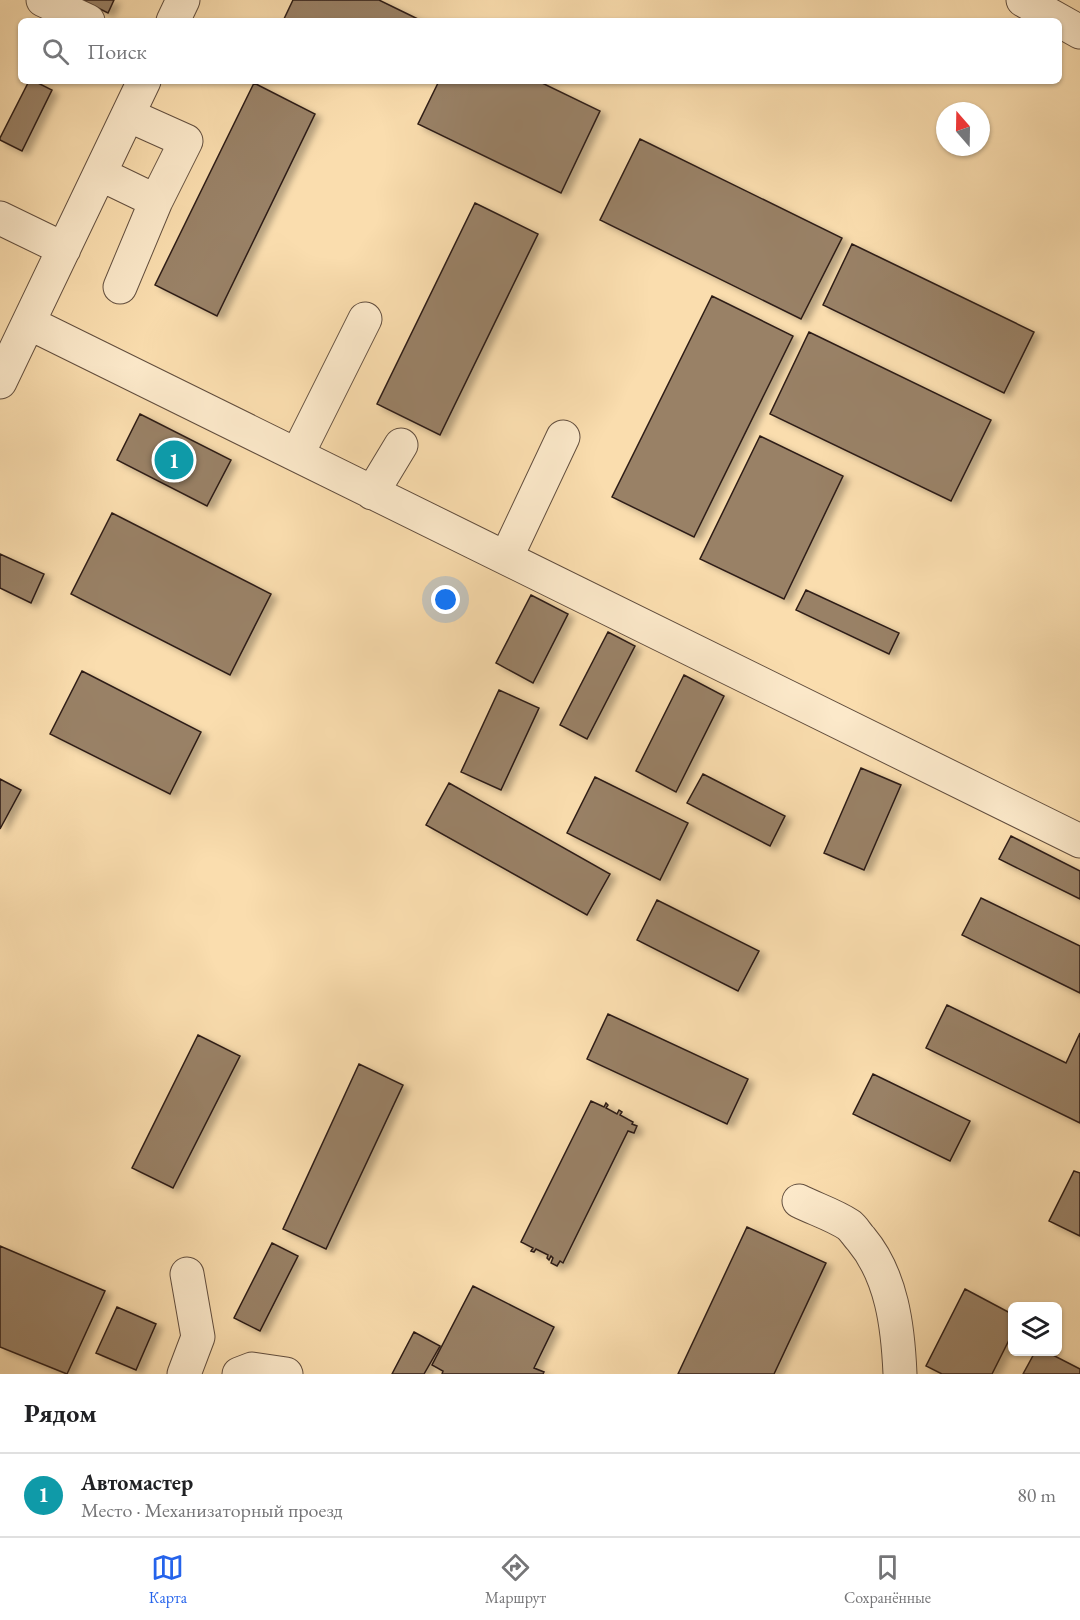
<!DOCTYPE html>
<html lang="ru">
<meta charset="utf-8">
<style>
body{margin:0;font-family:"EB Garamond",serif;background:#f2f2f2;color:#202124}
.controls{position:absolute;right:18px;bottom:18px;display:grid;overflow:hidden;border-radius:9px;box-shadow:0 2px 4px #0004}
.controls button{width:54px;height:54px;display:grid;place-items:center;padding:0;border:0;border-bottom:2px solid #e0e0e0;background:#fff;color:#202124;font:30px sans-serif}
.compass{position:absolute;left:936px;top:102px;width:54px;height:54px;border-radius:50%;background:#fff;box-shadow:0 2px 4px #0004;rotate:340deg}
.you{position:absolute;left:446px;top:600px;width:21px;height:21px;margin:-15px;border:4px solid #fff;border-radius:50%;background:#1a73e8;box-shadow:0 0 0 9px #1a73e833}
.badge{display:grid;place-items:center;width:39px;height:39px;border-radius:50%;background:#2563eb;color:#fff;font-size:20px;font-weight:700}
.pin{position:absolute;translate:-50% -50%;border:3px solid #fff;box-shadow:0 2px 6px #0006}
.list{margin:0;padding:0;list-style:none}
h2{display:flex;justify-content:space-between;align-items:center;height:78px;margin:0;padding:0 24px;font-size:26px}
h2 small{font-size:20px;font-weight:400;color:#757577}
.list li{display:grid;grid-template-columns:39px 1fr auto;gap:18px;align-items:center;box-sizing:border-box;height:84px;padding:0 24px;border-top:2px solid #e0e0e0}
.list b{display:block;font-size:22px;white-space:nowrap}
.list p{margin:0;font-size:20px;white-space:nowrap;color:#757577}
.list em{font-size:20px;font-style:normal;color:#757577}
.icon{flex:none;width:33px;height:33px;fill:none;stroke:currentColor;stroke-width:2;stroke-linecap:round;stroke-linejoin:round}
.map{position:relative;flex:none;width:1080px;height:1374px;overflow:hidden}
.search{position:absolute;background:#fff;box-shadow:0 2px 4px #0004;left:18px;right:18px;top:18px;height:66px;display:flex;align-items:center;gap:15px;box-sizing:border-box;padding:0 21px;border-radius:9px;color:#757577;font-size:22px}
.sheet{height:162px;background:#fff}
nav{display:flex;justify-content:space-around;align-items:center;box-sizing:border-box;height:84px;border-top:2px solid #e0e0e0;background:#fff;font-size:16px;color:#757577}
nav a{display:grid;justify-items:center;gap:3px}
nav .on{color:#2563eb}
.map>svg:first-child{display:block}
.building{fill:#998166;stroke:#2f1e18;stroke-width:1.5;filter:url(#shadow)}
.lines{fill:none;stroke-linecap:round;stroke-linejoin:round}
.minor-casing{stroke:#624e3e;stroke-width:35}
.minor{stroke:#fce9ca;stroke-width:33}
</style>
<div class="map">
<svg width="1080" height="1374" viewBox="0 0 1080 1374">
<defs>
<filter id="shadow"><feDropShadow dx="6" dy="4" stdDeviation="3" flood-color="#0004"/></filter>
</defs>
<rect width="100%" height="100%" fill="#faddae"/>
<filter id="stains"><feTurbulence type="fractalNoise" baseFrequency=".00333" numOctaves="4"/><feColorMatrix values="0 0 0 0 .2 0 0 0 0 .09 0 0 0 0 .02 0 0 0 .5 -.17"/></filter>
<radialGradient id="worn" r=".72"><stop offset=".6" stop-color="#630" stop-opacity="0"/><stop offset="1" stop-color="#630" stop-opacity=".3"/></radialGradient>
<path class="building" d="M82,0h32l-6,13z
M293,0h86l43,21h-139z
M29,81h5l18,9 -30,61 -22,-11v-2z
M439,81h99l62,30 -39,82 -143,-69z
M254,83l61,31 -98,202 -62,-31z
M640,139l202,99 -41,81 -201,-99z
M475,203l63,31 -98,201 -63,-31z
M852,244l182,88 -30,61 -181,-88z
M712,296l81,40 -99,201 -82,-40z
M809,332l182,88 -40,81 -181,-87z
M140,414l91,46 -24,46 -90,-46z
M760,436l83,40 -59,123 -84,-40z
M112,513l159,81 -41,81 -159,-81z
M0,554l44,20 -13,29 -31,-15z
M806,590l93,43 -10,21 -93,-44z
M531,595l37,19 -35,69 -37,-20z
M608,632l27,14 -48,93 -27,-14z
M82,671l119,61 -31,62 -120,-60z
M684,675l40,21 -48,96 -40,-21z
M499,690l40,18 -38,82 -40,-18z
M861,768l40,17 -37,85 -40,-17z
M703,774l82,42 -15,30 -83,-43z
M595,777l93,46 -28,57 -93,-47z
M0,779l21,11 -21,39z
M449,783l161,91 -23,41 -161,-90z
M1011,836l69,35v28l-81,-40z
M981,898l99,48v47l-118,-58z
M657,900l102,51 -21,40 -101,-51z
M947,1005l119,58 14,-30v90l-154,-75z
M608,1014l140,65 -21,45 -140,-65z
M198,1035l42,21 -67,132 -41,-20z
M359,1064l44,21 -77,164 -43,-20z
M873,1074l97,47 -20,40 -97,-47z
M591,1101l13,6 2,-4 2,2 -2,3 11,6 2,-4 3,2 -2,3 13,7 -1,2 5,2 -3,7 -6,-2 -65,132 -3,-2 -3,5 -6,-3 2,-5 -2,-2 -2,4 -2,-2 1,-3 -12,-6 -2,3 -3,-1 2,-3 -12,-6z
M1074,1171l6,2v63l-31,-15z
M747,1227l79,36 -52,111h-96z
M272,1243l26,13 -38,75 -26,-13z
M0,1246l105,45 -38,83 -67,-27z
M473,1286l81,41 -20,41 10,4 -1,2h-101l1,-3 -11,-6z
M965,1289l47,25v20l-20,40h-50l-16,-8z
M117,1307l39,17 -20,46 -40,-17z
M414,1332l26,14 -16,28h-32z
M1035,1352h12l33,17v5h-57z"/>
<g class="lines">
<g class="minor-casing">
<path id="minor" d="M43,0l45,21
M1023,0l57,32
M173,21l10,-21
M100,174l56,27
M0,218l64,31
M120,287l36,-86 30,-60 -58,-26
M29,323l1051,518
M0,382l144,-301
M297,455l68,-136
M372,493l29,-48
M506,558l57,-121
M799,1201c16,8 35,14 50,24 5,4 8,10 12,14 31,37 37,88 39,135
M184,1374l14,-37 -11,-63
M239,1374l13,-5 34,5"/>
</g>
<use href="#minor" class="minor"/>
</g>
<rect width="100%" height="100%" filter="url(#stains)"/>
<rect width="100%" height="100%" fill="url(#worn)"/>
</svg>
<div class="controls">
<button><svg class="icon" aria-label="layers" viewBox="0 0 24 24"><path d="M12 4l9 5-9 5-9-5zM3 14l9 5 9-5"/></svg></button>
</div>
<svg class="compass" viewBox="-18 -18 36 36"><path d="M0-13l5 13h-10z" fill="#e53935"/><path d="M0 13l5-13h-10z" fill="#757577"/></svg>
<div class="you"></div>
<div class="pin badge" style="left:174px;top:460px;background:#0f9aa8">1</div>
<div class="search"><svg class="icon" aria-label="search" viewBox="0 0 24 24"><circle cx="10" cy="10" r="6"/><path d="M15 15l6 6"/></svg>Поиск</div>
</div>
<section class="sheet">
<h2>Рядом<small></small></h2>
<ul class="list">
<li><span class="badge" style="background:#0f9aa8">1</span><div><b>Автомастер</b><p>Место · Механизаторный проезд</p></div><em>80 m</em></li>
</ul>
</section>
<nav>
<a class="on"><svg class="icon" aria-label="map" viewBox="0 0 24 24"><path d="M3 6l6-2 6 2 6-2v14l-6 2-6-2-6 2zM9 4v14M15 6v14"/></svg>Карта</a>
<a><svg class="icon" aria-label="directions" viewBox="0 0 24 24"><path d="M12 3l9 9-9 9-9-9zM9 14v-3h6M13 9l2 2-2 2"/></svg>Маршрут</a>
<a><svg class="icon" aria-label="saved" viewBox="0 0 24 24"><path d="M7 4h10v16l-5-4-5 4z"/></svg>Сохранённые</a>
</nav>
